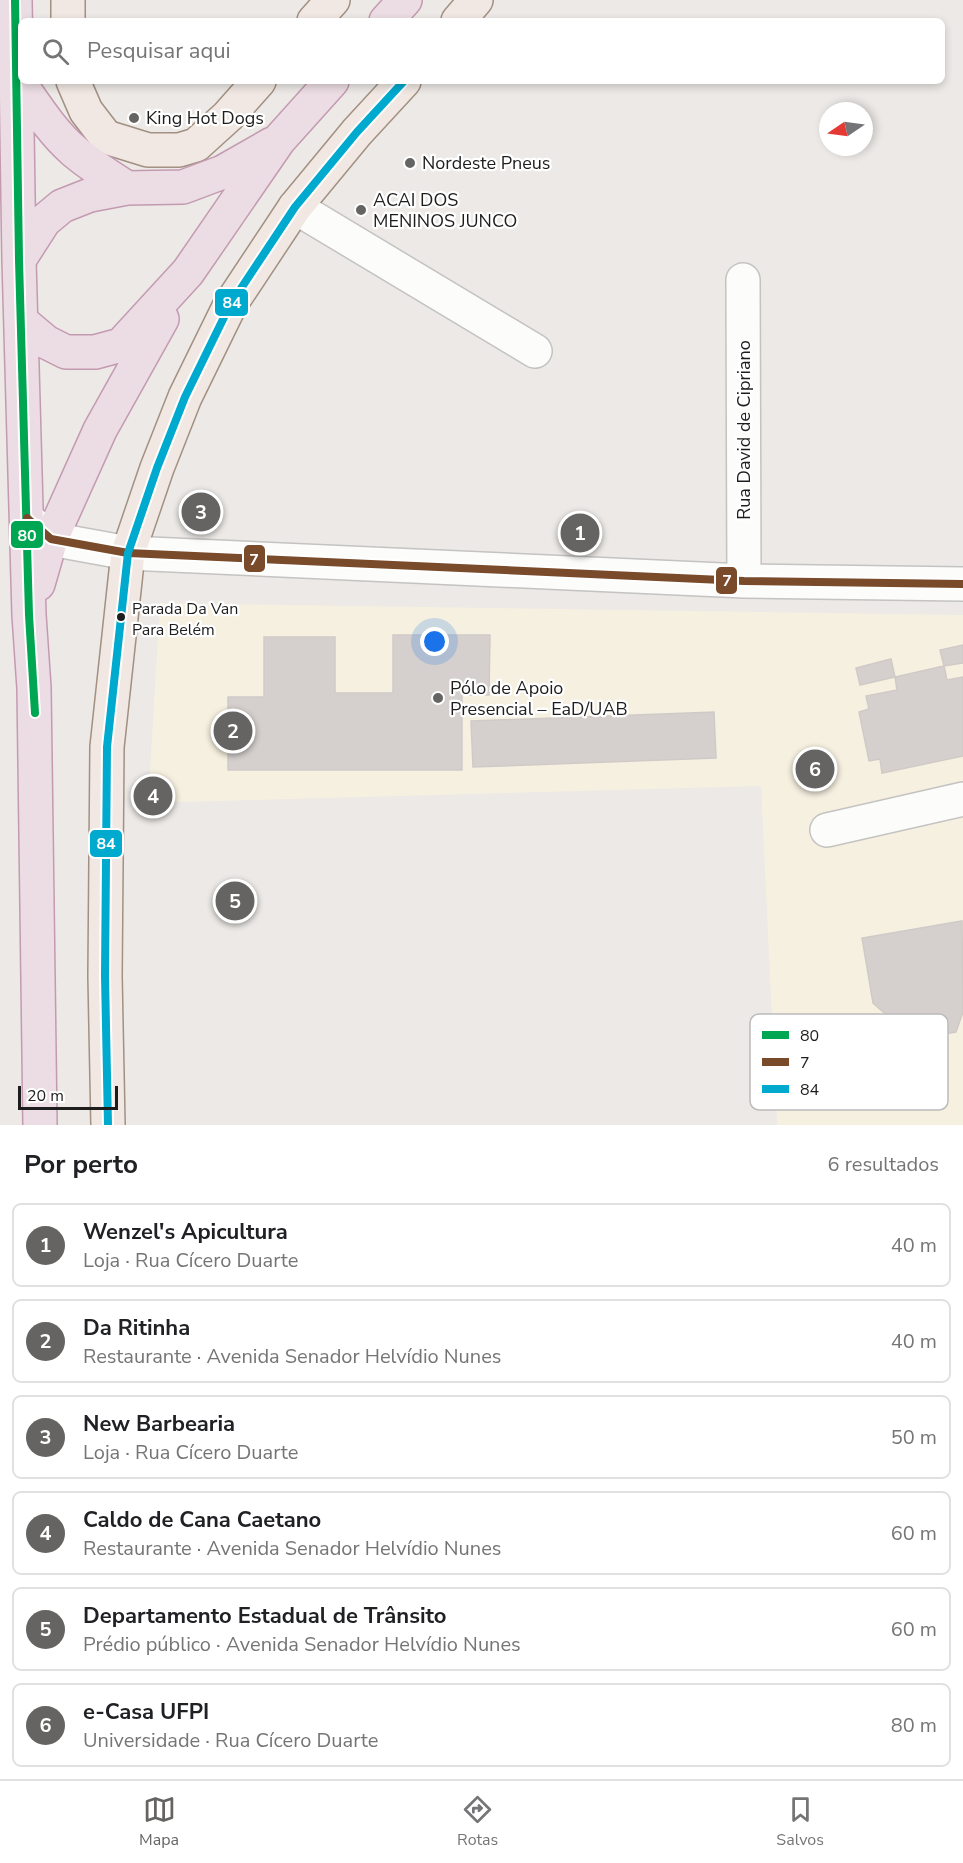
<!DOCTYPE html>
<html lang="pt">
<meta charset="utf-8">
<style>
body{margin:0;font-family:"Nunito Sans",sans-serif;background:#f6f6f6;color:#202124}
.compass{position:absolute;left:819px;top:102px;width:54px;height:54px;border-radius:50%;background:#fff;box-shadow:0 3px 9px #0003;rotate:257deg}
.scale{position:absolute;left:18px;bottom:15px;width:100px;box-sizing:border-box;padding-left:6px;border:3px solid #1d1d1d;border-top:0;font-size:16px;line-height:21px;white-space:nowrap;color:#1d1d1d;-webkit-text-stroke:4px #fff;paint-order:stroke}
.you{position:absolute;left:435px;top:642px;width:21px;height:21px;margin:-15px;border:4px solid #fff;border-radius:50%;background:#1a73e8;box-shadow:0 0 0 9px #1a73e833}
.badge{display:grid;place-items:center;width:39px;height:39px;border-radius:50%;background:#656463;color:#fff;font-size:20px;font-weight:700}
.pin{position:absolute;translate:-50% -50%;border:3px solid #fff;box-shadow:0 2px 6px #0006}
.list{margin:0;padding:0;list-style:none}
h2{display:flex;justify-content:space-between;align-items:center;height:78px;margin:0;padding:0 24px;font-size:26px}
h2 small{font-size:20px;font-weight:400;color:#757577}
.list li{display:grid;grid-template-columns:39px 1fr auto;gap:18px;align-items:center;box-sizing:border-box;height:84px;margin:0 12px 12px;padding:0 12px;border:2px solid #e0e0e0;border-radius:9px}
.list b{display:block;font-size:22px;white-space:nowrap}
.list p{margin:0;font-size:20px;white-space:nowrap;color:#757577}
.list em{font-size:20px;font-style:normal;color:#757577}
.icon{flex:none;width:33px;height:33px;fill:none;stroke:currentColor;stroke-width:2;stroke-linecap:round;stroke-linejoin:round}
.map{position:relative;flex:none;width:963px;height:1125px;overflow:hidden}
.search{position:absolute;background:#fff;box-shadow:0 3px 9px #0003;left:18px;right:18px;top:18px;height:66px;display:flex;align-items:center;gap:15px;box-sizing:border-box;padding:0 21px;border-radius:9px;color:#757577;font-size:22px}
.sheet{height:654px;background:#fff}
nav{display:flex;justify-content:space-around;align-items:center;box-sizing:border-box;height:84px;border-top:2px solid #e0e0e0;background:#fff;font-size:16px;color:#757577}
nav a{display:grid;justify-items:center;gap:3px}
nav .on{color:#656463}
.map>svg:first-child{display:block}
.education{fill:#f6f0e0}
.building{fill:#d5d0ce;stroke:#d0cac7;stroke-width:1.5}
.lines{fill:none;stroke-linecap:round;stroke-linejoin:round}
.minor-casing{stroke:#c4c3c2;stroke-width:36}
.major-casing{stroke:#a29082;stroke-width:36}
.highway-casing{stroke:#c49ab1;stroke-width:36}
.minor{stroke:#fcfcfb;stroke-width:33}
.major{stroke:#f1e8e3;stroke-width:33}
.highway{stroke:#ebdde3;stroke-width:33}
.bus-1-casing{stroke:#fff;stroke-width:12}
.bus-2-casing{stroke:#fff;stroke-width:12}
.bus-3-casing{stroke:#fff;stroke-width:12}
.bus-1{stroke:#00a651;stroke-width:8}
.bus-2{stroke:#7a4b2a;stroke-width:8}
.bus-3{stroke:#00a9ce;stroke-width:8}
.poi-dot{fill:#656463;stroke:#fff;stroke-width:2}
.bus-dot{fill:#1d1d1d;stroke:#fff;stroke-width:2}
.labels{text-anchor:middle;stroke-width:4.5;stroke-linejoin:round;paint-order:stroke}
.bus-label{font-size:16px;fill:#1d1d1d;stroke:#fff;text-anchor:start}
.poi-label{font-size:18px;fill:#1d1d1d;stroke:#fff;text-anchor:start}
.street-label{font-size:18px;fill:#1d1d1d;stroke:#fff}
.key{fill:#fff;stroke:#bbb;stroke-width:1.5}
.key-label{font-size:16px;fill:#1d1d1d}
.line-badge{stroke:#fff;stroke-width:2}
.badge-label{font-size:16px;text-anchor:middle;font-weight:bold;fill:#fff}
</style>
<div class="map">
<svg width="963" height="1125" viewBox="0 0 963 1125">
<rect width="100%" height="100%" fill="#ece9e6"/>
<path class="education" d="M160,603l803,12v510h-186l-16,-339 -613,17z"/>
<path class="building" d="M393,635h97l-1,60h-27v75h-234v-73h36v-60h71v56h58z
M963,645v18l-19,3 -4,-16z
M891,659l4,18 -35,8 -4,-17z
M944,666l3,14 16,-3v79l-81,17 -2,-14 -11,2 -10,-49 10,-3 -3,-13 31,-6 -2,-13z
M714,712l2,46 -243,9 -2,-46z
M962,921l1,91 -7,20 -42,7 -41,-36 -11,-65z"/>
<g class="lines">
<g class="minor-casing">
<path id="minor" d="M295,207l240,144
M743,280l1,301
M31,522l20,17 77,14 616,28 219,3
M827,830l136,-31"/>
</g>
<g class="major-casing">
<path id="major" d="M68,0v21
M314,21l19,-21
M458,21l18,-21
M73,81l13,30 20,26 42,13h31l17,-5 32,-29 31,-35
M108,1125l-3,-149 2,-229 21,-194 29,-85 28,-71 45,-92 65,-98 62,-75 47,-51"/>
</g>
<g class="highway-casing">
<path id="highway" d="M15,0l4,260 10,355 5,73 6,437
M386,21l19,-21
M16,78c18,25 34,52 58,73 16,14 35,25 53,37
M19,260l25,-39 18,-15 28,-11 37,-7 56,-1 40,-15 49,-28
M21,321l25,21 20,10h29l26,-7 67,-73 91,-132 53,-59
M38,584l13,-45 49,-109 62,-111"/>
</g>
<use href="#minor" class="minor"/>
<use href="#major" class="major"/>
<use href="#highway" class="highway"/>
<g class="bus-1-casing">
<path id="bus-1" d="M15,0l4,260 10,355 6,98"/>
</g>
<g class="bus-2-casing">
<path id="bus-2" d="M27,518l24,21 77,14 616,28 219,3"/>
</g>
<g class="bus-3-casing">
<path id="bus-3" d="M108,1125l-3,-149 2,-229 21,-194 29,-85 28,-71 45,-92 65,-98 62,-75 47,-51"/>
</g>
<use href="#bus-1" class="bus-1"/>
<use href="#bus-2" class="bus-2"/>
<use href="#bus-3" class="bus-3"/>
</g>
<g class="poi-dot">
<circle cx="134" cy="118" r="6"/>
<circle cx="410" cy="163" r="6"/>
<circle cx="361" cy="210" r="6"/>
<circle cx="438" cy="698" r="6"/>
</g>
<circle class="bus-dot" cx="121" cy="617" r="5"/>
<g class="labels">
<g class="bus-label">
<text x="132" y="614">Parada Da Van<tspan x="132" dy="21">Para Belém</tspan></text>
</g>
<g class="poi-label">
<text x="146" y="124">King Hot Dogs</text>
<text x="422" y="169">Nordeste Pneus</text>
<text x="373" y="206">ACAI DOS<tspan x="373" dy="21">MENINOS JUNCO</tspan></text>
<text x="450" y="694">Pólo de Apoio<tspan x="450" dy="21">Presencial – EaD/UAB</tspan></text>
</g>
<g class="street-label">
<text transform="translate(744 430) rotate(-90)" y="6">Rua David de Cipriano</text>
</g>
</g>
<rect x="750" y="1014" width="198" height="96" rx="9" class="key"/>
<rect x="762" y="1031" width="27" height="8" fill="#00a651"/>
<rect x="762" y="1058" width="27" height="8" fill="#7a4b2a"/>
<rect x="762" y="1085" width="27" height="8" fill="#00a9ce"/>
<g class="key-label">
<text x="800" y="1041">80</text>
<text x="800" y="1068">7</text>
<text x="800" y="1095">84</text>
</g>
<g class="line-badge">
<rect x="214" y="288" width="35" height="29" rx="6" fill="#00a9ce"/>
<rect x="10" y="520" width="34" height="29" rx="6" fill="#00a651"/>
<rect x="243" y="544" width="23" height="29" rx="6" fill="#7a4b2a"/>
<rect x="715" y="566" width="23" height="29" rx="6" fill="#7a4b2a"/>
<rect x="89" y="829" width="34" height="29" rx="6" fill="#00a9ce"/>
</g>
<g class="badge-label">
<text x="232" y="308">84</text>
<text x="27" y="541">80</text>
<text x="254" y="565">7</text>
<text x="727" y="586">7</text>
<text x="106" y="849">84</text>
</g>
</svg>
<svg class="compass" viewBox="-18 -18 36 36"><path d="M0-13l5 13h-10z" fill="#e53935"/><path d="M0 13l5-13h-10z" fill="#757577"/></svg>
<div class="scale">20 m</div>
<div class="you"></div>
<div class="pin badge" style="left:580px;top:533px">1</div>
<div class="pin badge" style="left:233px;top:731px">2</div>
<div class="pin badge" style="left:201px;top:512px">3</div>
<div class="pin badge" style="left:153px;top:796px">4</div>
<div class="pin badge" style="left:235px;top:901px">5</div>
<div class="pin badge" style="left:815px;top:769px">6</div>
<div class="search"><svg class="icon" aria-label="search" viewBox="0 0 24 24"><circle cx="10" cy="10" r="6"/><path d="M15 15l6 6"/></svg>Pesquisar aqui</div>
</div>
<section class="sheet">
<h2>Por perto<small>6 resultados</small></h2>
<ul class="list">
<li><span class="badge">1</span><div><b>Wenzel's Apicultura</b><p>Loja · Rua Cícero Duarte</p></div><em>40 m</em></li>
<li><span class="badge">2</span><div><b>Da Ritinha</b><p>Restaurante · Avenida Senador Helvídio Nunes</p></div><em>40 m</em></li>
<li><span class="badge">3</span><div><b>New Barbearia</b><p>Loja · Rua Cícero Duarte</p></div><em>50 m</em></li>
<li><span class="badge">4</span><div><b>Caldo de Cana Caetano</b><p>Restaurante · Avenida Senador Helvídio Nunes</p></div><em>60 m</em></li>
<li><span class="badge">5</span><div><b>Departamento Estadual de Trânsito</b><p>Prédio público · Avenida Senador Helvídio Nunes</p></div><em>60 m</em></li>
<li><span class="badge">6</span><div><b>e-Casa UFPI</b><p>Universidade · Rua Cícero Duarte</p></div><em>80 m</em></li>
</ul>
</section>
<nav>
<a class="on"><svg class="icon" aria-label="map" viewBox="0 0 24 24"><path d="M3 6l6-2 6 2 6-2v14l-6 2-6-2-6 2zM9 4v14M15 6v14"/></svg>Mapa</a>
<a><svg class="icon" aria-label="directions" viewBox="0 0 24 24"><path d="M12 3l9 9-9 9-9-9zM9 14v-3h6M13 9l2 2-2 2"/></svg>Rotas</a>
<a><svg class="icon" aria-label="saved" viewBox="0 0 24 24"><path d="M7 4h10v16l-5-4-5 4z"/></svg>Salvos</a>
</nav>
